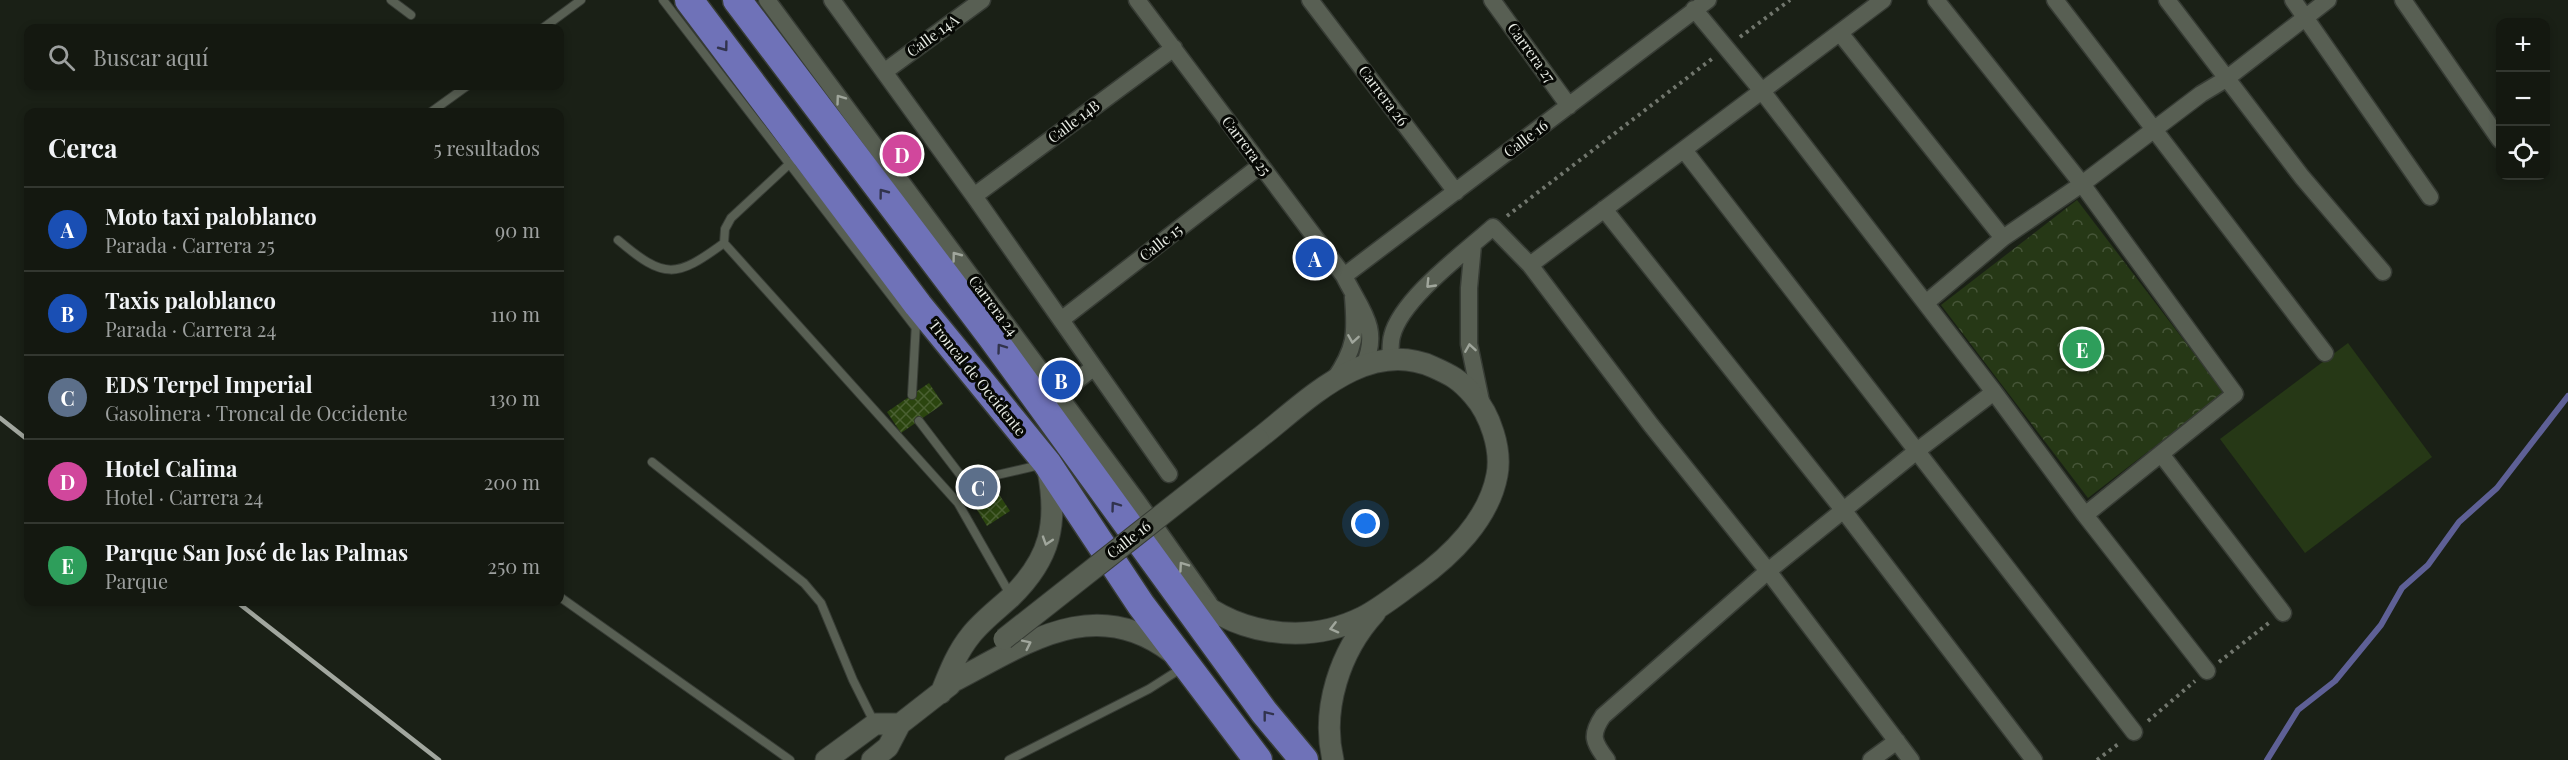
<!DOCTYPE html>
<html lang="es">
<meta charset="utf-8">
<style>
body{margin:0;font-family:"Playfair Display",serif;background:#21251e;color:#f1f3f6}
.controls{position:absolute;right:18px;top:18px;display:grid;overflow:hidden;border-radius:12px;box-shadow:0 3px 9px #0003}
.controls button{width:54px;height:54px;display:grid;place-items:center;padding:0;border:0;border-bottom:2px solid #333730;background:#141810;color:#f1f3f6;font:30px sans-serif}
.you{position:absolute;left:1366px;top:524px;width:21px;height:21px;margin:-15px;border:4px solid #fff;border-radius:50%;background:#1a73e8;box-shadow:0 0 0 9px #1a73e833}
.badge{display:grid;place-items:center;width:39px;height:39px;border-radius:50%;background:#d93025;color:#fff;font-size:20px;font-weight:700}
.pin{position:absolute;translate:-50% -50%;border:3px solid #fff;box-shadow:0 2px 6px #0006}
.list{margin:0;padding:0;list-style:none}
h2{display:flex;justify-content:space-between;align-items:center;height:78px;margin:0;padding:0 24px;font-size:26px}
h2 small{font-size:20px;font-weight:400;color:#9da09f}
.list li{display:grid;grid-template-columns:39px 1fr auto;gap:18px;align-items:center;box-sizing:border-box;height:84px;padding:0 24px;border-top:2px solid #333730}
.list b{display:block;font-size:22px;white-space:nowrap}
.list p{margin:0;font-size:20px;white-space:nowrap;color:#9da09f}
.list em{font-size:20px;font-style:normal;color:#9da09f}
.icon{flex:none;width:33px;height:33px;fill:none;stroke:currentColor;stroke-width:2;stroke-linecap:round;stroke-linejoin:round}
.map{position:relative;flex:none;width:2568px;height:760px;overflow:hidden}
.search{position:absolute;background:#141810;box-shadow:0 3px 9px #0003;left:24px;top:24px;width:540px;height:66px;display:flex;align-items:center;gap:15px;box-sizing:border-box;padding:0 21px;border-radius:12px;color:#9da09f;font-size:22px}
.panel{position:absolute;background:#141810;box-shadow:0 3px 9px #0003;left:24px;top:108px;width:540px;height:498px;border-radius:12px}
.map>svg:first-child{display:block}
.park{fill:url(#park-crowns)}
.garden{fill:#263816}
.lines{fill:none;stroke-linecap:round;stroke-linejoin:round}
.stream{stroke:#5e6096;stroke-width:6}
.building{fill:url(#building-cross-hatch)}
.service-casing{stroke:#373c35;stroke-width:10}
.minor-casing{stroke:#373c35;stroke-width:19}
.tertiary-casing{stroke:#373c35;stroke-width:23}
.trunk-casing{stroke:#373c35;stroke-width:31}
.path{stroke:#71766d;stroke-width:4;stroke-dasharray:3 4.5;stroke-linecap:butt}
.service{stroke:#585f53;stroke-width:8}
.minor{stroke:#585f53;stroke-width:16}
.tertiary{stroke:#585f53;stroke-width:21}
.trunk{stroke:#6f72b8;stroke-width:28}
.rail{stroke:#a2a79f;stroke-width:4.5}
.tertiary-bridge-casing{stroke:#373c35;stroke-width:23;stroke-linecap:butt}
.tertiary-bridge{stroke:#585f53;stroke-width:21}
.oneway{stroke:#31334d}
.oneway2{stroke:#a0a69c}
.labels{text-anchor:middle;stroke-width:6;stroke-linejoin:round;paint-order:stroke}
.street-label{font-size:15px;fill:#e8ece5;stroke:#070905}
</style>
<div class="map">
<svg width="2568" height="760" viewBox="0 0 2568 760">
<defs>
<pattern id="park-crowns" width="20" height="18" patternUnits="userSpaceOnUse" patternTransform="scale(1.5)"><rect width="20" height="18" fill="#263816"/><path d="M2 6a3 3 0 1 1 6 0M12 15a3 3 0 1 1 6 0" fill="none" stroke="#465538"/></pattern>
<pattern id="building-cross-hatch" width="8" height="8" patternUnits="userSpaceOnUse" patternTransform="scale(1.5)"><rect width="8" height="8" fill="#2b450f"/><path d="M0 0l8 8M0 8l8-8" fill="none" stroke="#4a6032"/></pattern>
</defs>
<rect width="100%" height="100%" fill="#1a2016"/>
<path class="park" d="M2077,200l147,193 -136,105 -147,-193z"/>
<path class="garden" d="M2348,343l84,114 -127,96 -85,-114z"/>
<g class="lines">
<path class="stream" d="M2267,760l31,-50 37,-29 46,-56 21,-37 26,-23 31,-43 38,-34 71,-92"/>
</g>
<path class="building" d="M929,383l14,21 -42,29 -14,-21z
M979,464l31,47 -23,15 -30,-48z"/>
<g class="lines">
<g class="service-casing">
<path id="service" d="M391,0l20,15
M663,0l253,328
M543,28l38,-28
M431,112l36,-26
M800,154l-69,64 -6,11 -1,14 234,260 53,93
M618,240c47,40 58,38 106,3
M912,395l4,-72
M919,421l42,55
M652,462l152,121 17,20 32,77 22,44
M988,477l52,-12
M958,503l10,-8
M560,597l230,163
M1009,760l140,-71 33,-21"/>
</g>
<g class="minor-casing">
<path id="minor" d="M767,0l371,502 71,101
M832,0l142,196 120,171 -35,28
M1137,0l207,276c16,33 37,51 20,89
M1310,0l146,192
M1492,0l77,106
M1936,0l146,184 153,210 -150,121
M2055,0l270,353
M2167,0l135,177 81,95
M2293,0l137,197
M2403,0l97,140
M1840,33l163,205
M884,72l98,-72
M1684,150l450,582
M974,196l200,-148
M1604,209l240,302 190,249
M1473,245l-4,43v56l13,62
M1530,265l353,-265
M1344,276l364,-276
M1927,302l76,-64 79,-54 119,-90 25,-15 102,-79
M1061,320l200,-155
M1390,359c1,-7 0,-16 2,-23 9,-37 73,-84 101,-109l37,38 121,160 117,146 143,189
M1094,367l75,107
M1334,380c22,-32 22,-46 19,-83
M1994,392l91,123 122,156
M2161,454l122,159
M1607,760c-14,-18 -17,-25 -4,-44l165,-145 150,-121 76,-58 -232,-301 -68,-82
M1871,760l26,-19"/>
</g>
<g class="tertiary-casing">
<path id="tertiary" d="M1183,587c47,47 120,60 180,30 19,-10 36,-24 53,-36 35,-25 73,-62 81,-106 5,-26 -7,-61 -24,-80 -14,-16 -22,-20 -40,-28 -67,-30 -127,35 -175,72
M956,680c71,-37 139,-86 215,-28
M941,693c8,-20 16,-41 30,-58 11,-14 27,-26 40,-38 40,-39 47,-74 37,-127
M826,760l49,-36h25
M872,760l16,-13 12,-23 50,-39
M1333,760c-12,-51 7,-109 42,-147"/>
</g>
<g class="trunk-casing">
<path id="trunk" d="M689,0l229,305 129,158 94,142 117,155
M737,0l254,336 273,376 40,48"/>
</g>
<path class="path" d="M1740,37l50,-37
M1507,216l206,-158
M2219,662l51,-40
M2148,721l47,-40
M2097,760l24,-18"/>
<use href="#service" class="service"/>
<use href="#minor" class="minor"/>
<use href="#tertiary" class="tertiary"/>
<use href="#trunk" class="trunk"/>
<path class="rail" d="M0,418l28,22
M237,602l202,158"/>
<g class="tertiary-bridge-casing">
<path id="tertiary-bridge" d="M1004,639l254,-200"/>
</g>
<use href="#tertiary-bridge" class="tertiary-bridge"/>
</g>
<defs><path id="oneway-chevron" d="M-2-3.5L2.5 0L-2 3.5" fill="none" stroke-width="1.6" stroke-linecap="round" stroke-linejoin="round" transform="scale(1.5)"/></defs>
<g class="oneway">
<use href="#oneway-chevron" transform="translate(724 47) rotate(53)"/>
<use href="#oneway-chevron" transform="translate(883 193) rotate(-127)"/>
<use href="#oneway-chevron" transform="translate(1001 348) rotate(-126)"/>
<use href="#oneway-chevron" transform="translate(1115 506) rotate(-126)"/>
<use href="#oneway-chevron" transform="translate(1267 715) rotate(-128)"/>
</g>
<g class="oneway2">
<use href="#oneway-chevron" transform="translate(840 99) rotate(-126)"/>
<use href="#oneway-chevron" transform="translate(956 256) rotate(-127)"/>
<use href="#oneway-chevron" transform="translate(1430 284) rotate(134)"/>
<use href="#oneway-chevron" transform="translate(1353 339) rotate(99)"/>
<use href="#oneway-chevron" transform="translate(1470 348) rotate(-99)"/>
<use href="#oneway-chevron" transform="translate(1047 541) rotate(108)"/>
<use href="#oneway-chevron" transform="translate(1183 566) rotate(-125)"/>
<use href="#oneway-chevron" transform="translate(1334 628) rotate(166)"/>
<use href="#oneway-chevron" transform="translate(1027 644) rotate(-26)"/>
</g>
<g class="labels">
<g class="street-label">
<text transform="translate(933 36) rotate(-36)" y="5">Calle 14A</text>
<text transform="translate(1531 53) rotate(54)" y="5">Carrera 27</text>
<text transform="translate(1383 96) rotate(53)" y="5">Carrera 26</text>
<text transform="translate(1074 122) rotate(-37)" y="5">Calle 14B</text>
<text transform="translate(1526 139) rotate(-37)" y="5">Calle 16</text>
<text transform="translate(1246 146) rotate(53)" y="5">Carrera 25</text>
<text transform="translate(1161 243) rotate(-38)" y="5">Calle 15</text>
<text transform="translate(993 306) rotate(53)" y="5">Carrera 24</text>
<text transform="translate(977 378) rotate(51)" y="5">Troncal de Occidente</text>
<text transform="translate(1129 540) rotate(-38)" y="5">Calle 16</text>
</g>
</g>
</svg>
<div class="controls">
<button>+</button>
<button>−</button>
<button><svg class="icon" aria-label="locate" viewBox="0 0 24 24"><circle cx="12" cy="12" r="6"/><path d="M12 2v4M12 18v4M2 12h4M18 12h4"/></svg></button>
</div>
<div class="you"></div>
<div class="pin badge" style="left:1315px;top:258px;background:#1a4fb4">A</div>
<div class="pin badge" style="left:1061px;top:380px;background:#1a4fb4">B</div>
<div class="pin badge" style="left:978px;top:487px;background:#5c6f8a">C</div>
<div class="pin badge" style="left:902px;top:154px;background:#d1479c">D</div>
<div class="pin badge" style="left:2082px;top:349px;background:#2e9e5b">E</div>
<div class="search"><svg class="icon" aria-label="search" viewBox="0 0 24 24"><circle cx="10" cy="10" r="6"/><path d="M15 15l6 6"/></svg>Buscar aquí</div>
<section class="panel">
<h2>Cerca<small>5 resultados</small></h2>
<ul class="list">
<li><span class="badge" style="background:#1a4fb4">A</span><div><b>Moto taxi paloblanco</b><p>Parada · Carrera 25</p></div><em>90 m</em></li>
<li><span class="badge" style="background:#1a4fb4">B</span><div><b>Taxis paloblanco</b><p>Parada · Carrera 24</p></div><em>110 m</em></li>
<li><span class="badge" style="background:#5c6f8a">C</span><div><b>EDS Terpel Imperial</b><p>Gasolinera · Troncal de Occidente</p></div><em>130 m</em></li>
<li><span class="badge" style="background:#d1479c">D</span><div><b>Hotel Calima</b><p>Hotel · Carrera 24</p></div><em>200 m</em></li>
<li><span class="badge" style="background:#2e9e5b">E</span><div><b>Parque San José de las Palmas</b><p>Parque</p></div><em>250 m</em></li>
</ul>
</section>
</div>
